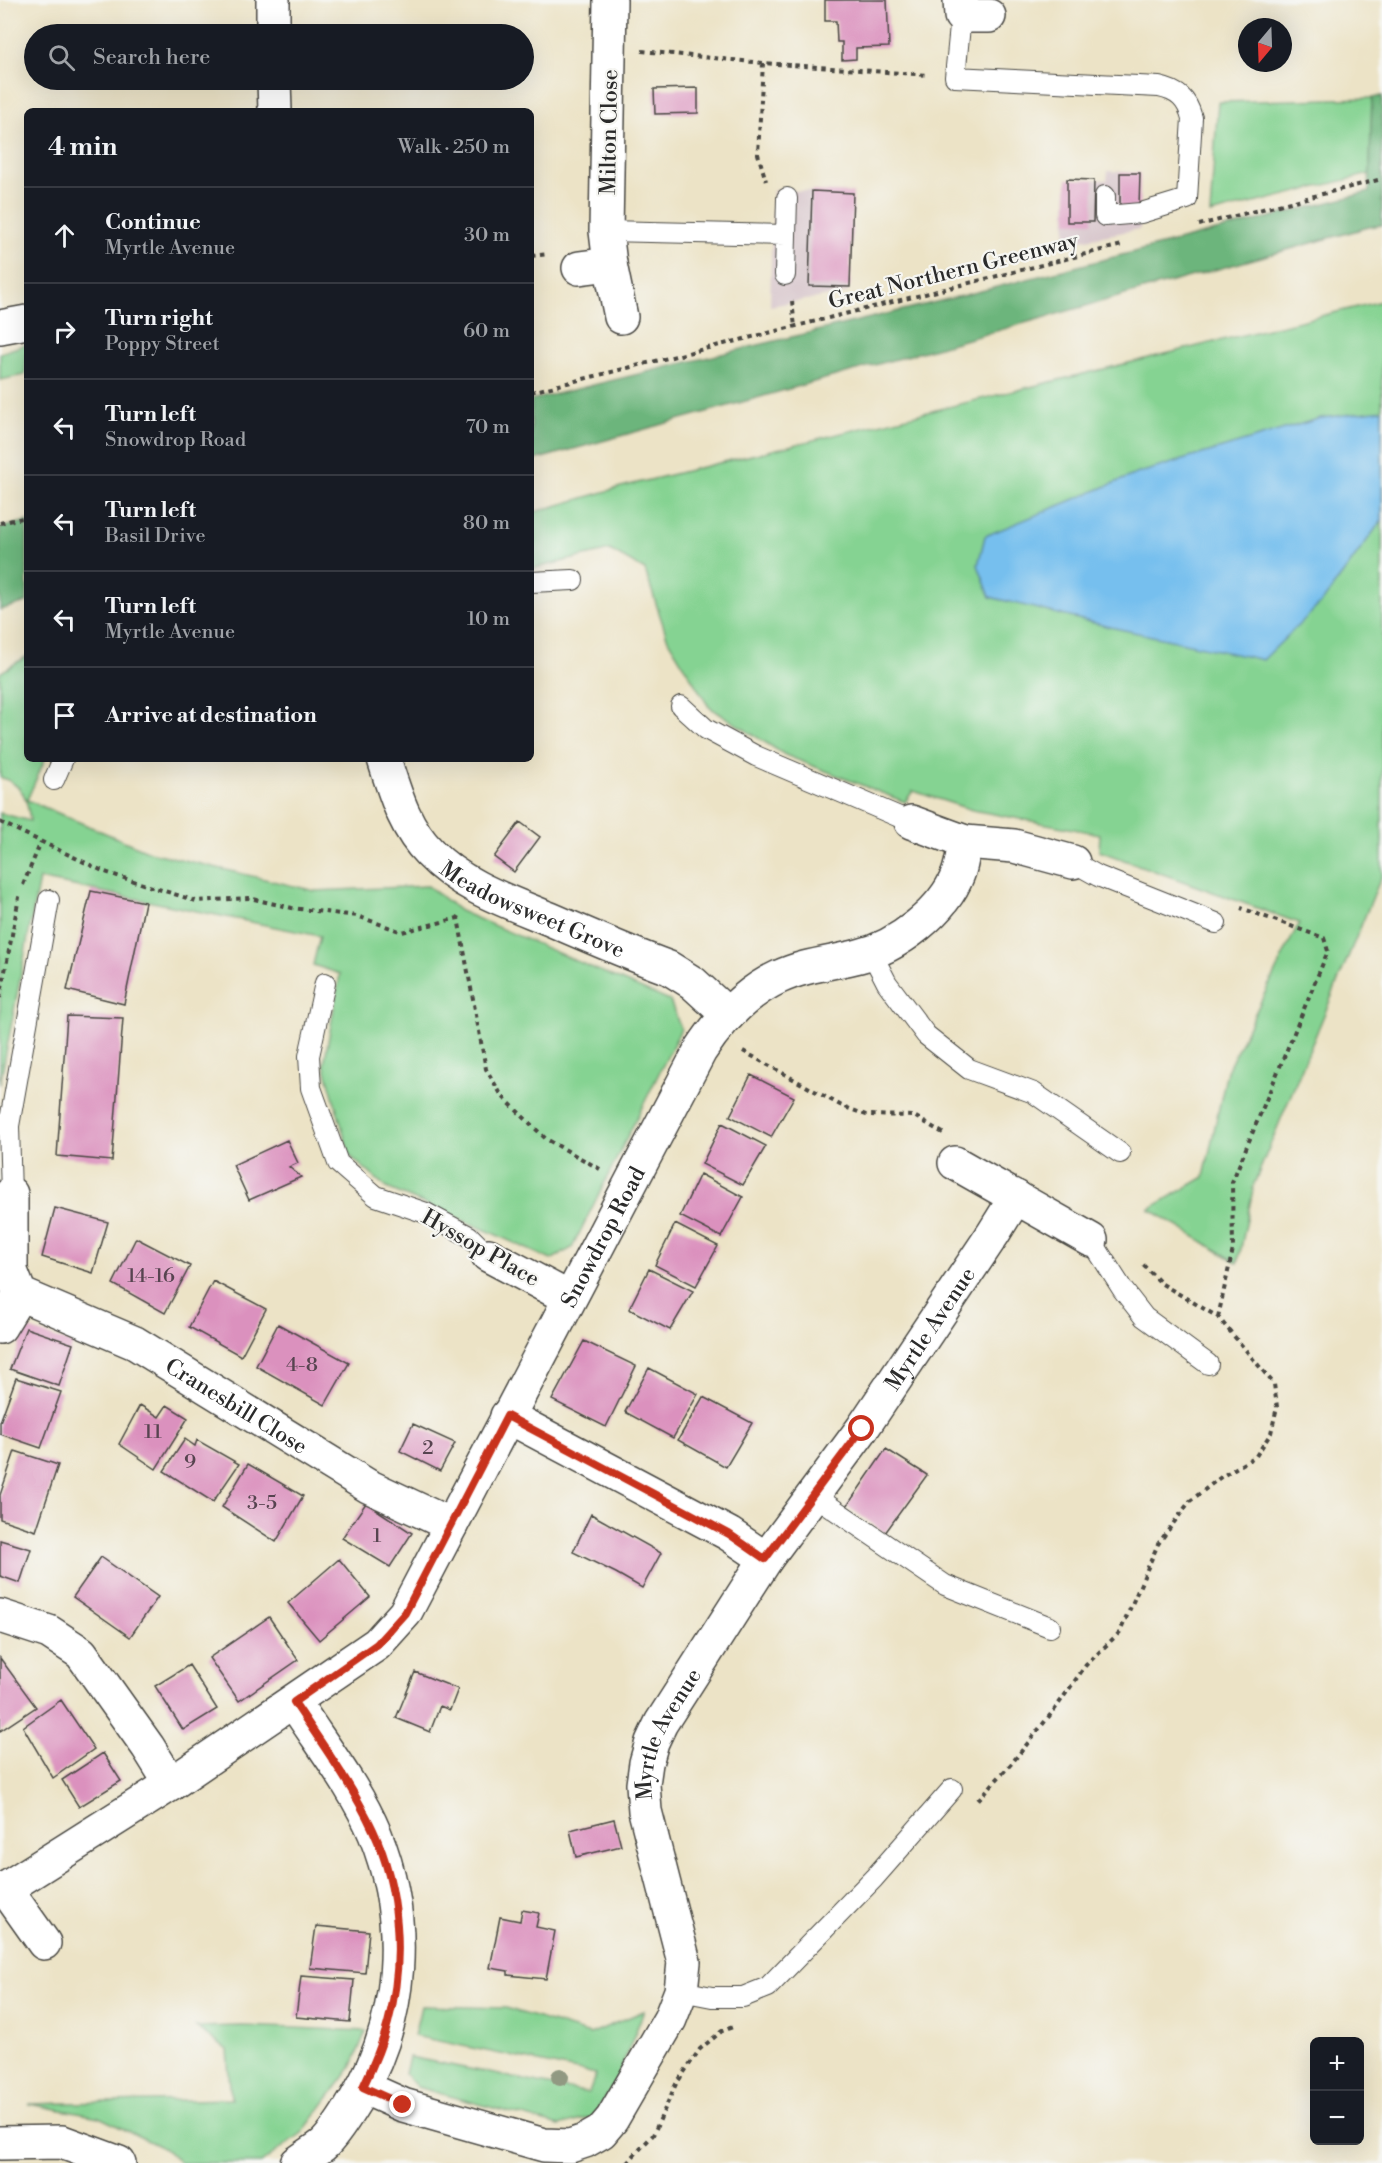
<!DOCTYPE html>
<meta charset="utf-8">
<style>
body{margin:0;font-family:"Libre Bodoni",serif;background:#242831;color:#f1f3f6}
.controls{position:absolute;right:18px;bottom:18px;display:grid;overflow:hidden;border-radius:9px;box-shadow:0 6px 24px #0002}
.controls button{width:54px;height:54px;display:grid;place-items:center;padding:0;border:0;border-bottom:2px solid #363941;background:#171b24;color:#f1f3f6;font:30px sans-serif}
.compass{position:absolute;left:1238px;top:18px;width:54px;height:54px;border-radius:50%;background:#171b24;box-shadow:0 6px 24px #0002;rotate:199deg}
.stop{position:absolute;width:18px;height:18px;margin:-14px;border:4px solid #c8321e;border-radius:50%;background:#fff}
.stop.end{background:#c8321e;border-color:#fff;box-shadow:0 2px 6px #0008}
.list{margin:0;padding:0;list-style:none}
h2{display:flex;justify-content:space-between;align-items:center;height:78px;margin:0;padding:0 24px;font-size:26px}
h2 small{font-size:20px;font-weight:400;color:#9ea1a6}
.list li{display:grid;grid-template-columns:39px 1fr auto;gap:18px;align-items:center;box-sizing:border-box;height:96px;padding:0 24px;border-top:2px solid #363941}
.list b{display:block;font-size:22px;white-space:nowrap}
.list p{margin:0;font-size:20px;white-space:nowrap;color:#9ea1a6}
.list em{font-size:20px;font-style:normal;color:#9ea1a6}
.icon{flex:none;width:33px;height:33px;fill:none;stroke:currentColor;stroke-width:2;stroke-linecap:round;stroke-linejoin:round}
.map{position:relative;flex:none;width:1382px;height:2163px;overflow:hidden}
.search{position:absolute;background:#171b24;box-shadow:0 6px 24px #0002;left:24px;top:24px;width:510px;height:66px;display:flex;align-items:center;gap:15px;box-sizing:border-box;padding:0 21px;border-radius:33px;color:#9ea1a6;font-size:22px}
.panel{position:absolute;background:#171b24;box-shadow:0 6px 24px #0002;left:24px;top:108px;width:510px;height:654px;border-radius:9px}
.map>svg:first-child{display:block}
.industrial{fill:#d2bdc5}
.green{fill:#85d392;stroke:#587f5e;stroke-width:1.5}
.forest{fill:#6cb57c;stroke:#4c7054;stroke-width:1.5}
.water{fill:#76bfee;stroke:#50758c;stroke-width:1.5}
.building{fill:#db91be}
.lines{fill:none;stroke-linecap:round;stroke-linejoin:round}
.lane-casing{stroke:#484742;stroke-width:22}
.street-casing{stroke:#484742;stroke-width:36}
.path{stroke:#484742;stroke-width:4;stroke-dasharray:4.5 4.5;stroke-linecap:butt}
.lane{stroke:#fff;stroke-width:20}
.street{stroke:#fff;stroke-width:33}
.tree{fill:#919982}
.route{stroke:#c8321e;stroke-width:8}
.labels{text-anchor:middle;stroke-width:4.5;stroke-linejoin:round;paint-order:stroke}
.number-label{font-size:20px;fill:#574450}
.street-label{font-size:22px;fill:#2b2b2b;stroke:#f6f6f2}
</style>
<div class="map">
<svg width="1382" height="2163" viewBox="0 0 1382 2163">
<rect width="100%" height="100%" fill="#f6f6f2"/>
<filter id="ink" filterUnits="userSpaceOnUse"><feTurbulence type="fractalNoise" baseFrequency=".0167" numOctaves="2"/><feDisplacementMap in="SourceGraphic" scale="12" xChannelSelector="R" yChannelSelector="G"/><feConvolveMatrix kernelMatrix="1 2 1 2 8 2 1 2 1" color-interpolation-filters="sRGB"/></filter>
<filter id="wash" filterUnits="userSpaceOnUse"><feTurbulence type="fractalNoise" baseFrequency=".008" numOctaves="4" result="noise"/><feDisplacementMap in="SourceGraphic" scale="24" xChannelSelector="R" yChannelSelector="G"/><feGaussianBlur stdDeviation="1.35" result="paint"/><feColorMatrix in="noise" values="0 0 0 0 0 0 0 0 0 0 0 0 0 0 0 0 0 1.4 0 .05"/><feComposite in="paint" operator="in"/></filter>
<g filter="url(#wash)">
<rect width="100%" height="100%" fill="#ece3c6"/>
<path class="industrial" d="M1108,171l32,2v56l-75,14 2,-64 40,1z
M773,190l80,3 -3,94 -3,6 -77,13z"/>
<path class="green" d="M1372,98l-2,76 -160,40 8,-112z
M1382,301v574l-128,309 -16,79 -89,-54 55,-32 23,-106 72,-148 -200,-72 1,-17 -128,-24 -59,-19 -8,11 -120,-47 -76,-48 -41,-67 -23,-70 -35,-20 -79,19v-56l90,-26z
M27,344l-2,31 -25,5v-27z
M27,656v103h18l-18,41 123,52 165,39 113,-5 32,25 210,90 11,28 -109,219 -21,12 -63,-29 -101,-43 -37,-32 -26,-92 16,-90 -27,-9 7,-29 -281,-57 -39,205v-271l30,8c-3,-23 -6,-36 -30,-44v-104z
M421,2006l85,2 84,26 54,-23 -28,70 -23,36 -34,9 -142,-39 -12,-13 4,-17 180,36 7,-19 -182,-38z
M242,2026l124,5 -15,37 -49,65 -41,30h-81l-15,-14 -66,-32 -70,-13 202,-5 -4,-49 -31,-23z"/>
<path class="forest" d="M1382,96v129l-13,2 -838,234v-61l434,-105 404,-103 3,-94z
M27,521v81l-27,8v-82z"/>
<path class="water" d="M1382,410v110l-59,81 -60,59 -153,-33 -120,-30 -12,-32 7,-29 151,-62 185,-56z"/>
<g id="blocks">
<path class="building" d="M825,0h62l2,47 -33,1v11l-14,1v-18h-5l-1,-21h-11z
M145,80h59v3l-59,1z
M698,88v25l-43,1 -1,-25z
M1120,173h20l-1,34h-19z
M1067,179l27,1 -1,42h-26z
M812,191l41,2 -3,94 -41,-1z
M520,822l20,15 -26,35 -20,-15z
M91,891l54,11 -21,102 -57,-14z
M67,1016l56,2 -11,143 -55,-5z
M751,1075l43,22 -23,40 -41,-21z
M722,1123l44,23 -23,39 -41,-21z
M287,1140l11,23 -9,4 12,10 -52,23 -16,-35z
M700,1174l43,23 -22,40 -41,-21z
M55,1208l53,14 -15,51 -51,-16z
M675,1224l43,22 -22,40 -41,-21z
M136,1238l54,28 -25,47 -52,-29z
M649,1269l44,22 -23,39 -41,-21z
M213,1281l53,28 -25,47 -52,-29z
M278,1324l71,39 -24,42 -69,-39z
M26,1328l47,16 -14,42 -49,-17z
M584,1341l52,25 -30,61 -54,-27z
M649,1368l49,26 -25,44 -48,-26z
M16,1378l45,14 -20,56 -41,-14v-12z
M703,1397l49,26 -26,44 -48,-27z
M140,1405l19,12 8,-12 21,13 -32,51 -37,-25z
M413,1424l42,19 -15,28 -40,-20z
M185,1439l10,7 2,-6 42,24 -26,38 -49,-31z
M886,1449l41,26 -42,58 -38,-27z
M15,1451l43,14 -22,66 -36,-12v-24z
M248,1464l55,32 -27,46 -54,-35z
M366,1503l46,30 -22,34 -48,-29z
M591,1514l70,39 -19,35 -26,-15 -43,-21z
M0,1540l31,9 -11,34 -20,-7z
M101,1557l57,40 -28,40 -57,-40z
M339,1559l31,38 -51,43 -31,-37z
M269,1617l29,43 -59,41 -30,-43z
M0,1658l36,49 -36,24z
M189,1665l28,44 -34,21 -28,-44z
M415,1672l43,17 -8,21 -10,-4 -10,26 -34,-14z
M61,1700l33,49 -41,29 -30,-51z
M103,1753l18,28 -42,26 -17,-27z
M614,1819l7,27 -45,11 -6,-27z
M522,1910l17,3 -3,14 19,4 -9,48 -38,-4v-4l-18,-3 10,-51 20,4z
M316,1926l53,5 -4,42 -55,-5z
M301,1976l53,4 -4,42 -54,-5z"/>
</g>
</g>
<g filter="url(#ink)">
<use href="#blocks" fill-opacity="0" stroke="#484742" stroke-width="1.5"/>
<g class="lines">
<g class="lane-casing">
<path id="lane" d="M961,16l-6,61 204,10c19,4 28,12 33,31l-5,81 -46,14 -36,3v-20
M606,231l180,4 1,-37
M785,275l1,-40
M531,582l42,-2
M681,706l25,23 50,27 155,66
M54,780l9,-21
M1073,862l25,14 118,47
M871,952l16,31 39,52 43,34 65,24 86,60
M325,983l-16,73 2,32 27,75 38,33 50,17 43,23 19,19
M11,1194l-2,-68 40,-226
M1091,1240l32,50 21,27 64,47
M813,1495l132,90 105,42
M681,1991l31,6h31l25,-10 106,-109 78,-89"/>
</g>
<g class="street-casing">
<g id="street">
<path d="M273,0v34"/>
<path d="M610,0l-4,231 4,33 11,53"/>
<path d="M960,0l1,16h28"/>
<path d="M274,80l1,31"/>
<path d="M579,268l31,-4"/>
<path d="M0,327l27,-5"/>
<path id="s1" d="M384,759c11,34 20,68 46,94 31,33 79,49 120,66 39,17 78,34 119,49l24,15 35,32"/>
<path d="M911,822l54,20 49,4 59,16"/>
<path d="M955,1163l136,77"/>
<path id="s2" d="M11,1194v77l9,23 115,49 233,143 83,39"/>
<path d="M488,1255l81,43"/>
<path d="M0,1327l20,-33"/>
<path d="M507,1416l222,118 37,25"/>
<path d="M0,1616l49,16 32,21 67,94 23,37"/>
<path d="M294,1702c27,42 62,86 81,132 35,87 29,186 -20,267 -9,14 -19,32 -32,44 -8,6 -18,12 -26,18"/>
<path d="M5,1888l39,55"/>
<path id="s3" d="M0,1892l171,-108 206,-140 28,-31 295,-562c20,-31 45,-58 79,-74 26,-12 53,-14 80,-21 38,-9 85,-45 99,-82 4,-10 5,-22 7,-32"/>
<path id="s4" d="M363,2087l40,18 141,40 26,1 15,-5 16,-9 11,-13 58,-100 11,-28 3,-29 -39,-151 -2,-27 3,-21 6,-21 9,-19 105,-164 96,-130 131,-195 23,-37"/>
<path d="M0,2143l62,-1 57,21"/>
</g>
</g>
<path class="path" d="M642,51l121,12 165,12
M763,63l-5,91 8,27
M1199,225l183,-46
M531,256l17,-2
M792,301l3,26
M531,392l591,-147
M0,523l27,-6
M0,822l105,50 91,29 53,-3 43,10 65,8 45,16 56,-14
M23,885l18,-43
M459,916l-1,2 28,151 16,27 44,43 54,30
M0,998l20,-106
M743,1051l97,54 26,10 48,1 29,17
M1218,1317l15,-68 -1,-67 96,-231 -4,-13 -83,-30
M978,1800l33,-36 44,-55 31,-44 34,-33 38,-88 32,-43 31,-24 35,-21 15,-23 6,-26 -3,-23 -56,-67 -56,-33 -19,-19
M627,2163l26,-28 23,-51 24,-35 22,-18 14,-5"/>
<use href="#lane" class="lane"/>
<use href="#street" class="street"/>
</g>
<circle class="tree" cx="560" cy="2077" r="9"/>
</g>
<g class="lines" filter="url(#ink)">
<path class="route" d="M403,2105l-40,-18c10,-21 19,-42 25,-64 17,-61 12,-135 -15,-193 -21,-45 -51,-86 -79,-128l83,-58 28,-31 102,-197 222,118 36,25 97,-130"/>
</g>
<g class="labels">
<g class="number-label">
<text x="151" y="1282">14-16</text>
<text x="302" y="1371">4-8</text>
<text x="153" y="1438">11</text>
<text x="428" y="1454">2</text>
<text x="190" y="1468">9</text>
<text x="262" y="1509">3-5</text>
<text x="377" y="1542">1</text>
</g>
<g class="street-label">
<text transform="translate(608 132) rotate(-89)" y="8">Milton Close</text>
<text transform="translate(953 270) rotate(-14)" y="8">Great Northern Greenway</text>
<text dy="8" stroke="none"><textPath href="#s1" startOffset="224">Meadowsweet Grove</textPath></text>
<text dy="8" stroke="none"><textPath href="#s3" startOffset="918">Snowdrop Road</textPath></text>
<text transform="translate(481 1247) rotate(30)" y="8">Hyssop Place</text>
<text dy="8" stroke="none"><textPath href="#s4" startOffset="1167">Myrtle Avenue</textPath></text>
<text dy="8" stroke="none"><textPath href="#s2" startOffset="346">Cranesbill Close</textPath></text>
<text dy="8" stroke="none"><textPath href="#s4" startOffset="681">Myrtle Avenue</textPath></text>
</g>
</g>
</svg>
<div class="controls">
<button>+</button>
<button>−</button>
</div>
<svg class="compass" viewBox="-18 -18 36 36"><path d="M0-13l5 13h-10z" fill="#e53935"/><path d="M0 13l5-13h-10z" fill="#9ea1a6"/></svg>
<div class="stop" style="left:862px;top:1429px"></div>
<div class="stop end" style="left:403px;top:2105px"></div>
<div class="search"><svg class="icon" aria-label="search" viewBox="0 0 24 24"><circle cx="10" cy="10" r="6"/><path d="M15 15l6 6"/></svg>Search here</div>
<section class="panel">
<h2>4 min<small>Walk · 250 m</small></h2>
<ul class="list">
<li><svg class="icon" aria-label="ahead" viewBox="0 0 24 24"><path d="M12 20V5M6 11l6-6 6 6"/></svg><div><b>Continue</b><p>Myrtle Avenue</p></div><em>30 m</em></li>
<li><svg class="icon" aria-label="right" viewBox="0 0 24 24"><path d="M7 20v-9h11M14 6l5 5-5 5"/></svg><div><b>Turn right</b><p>Poppy Street</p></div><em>60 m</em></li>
<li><svg class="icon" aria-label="left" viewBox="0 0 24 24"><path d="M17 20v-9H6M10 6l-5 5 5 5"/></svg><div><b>Turn left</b><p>Snowdrop Road</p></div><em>70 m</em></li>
<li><svg class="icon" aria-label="left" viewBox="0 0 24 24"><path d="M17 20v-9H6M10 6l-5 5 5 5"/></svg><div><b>Turn left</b><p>Basil Drive</p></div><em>80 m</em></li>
<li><svg class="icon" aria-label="left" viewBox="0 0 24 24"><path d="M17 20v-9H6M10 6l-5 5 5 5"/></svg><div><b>Turn left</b><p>Myrtle Avenue</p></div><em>10 m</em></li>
<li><svg class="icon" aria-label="arrive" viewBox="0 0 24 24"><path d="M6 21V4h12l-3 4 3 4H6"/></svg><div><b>Arrive at destination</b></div></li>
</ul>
</section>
</div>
